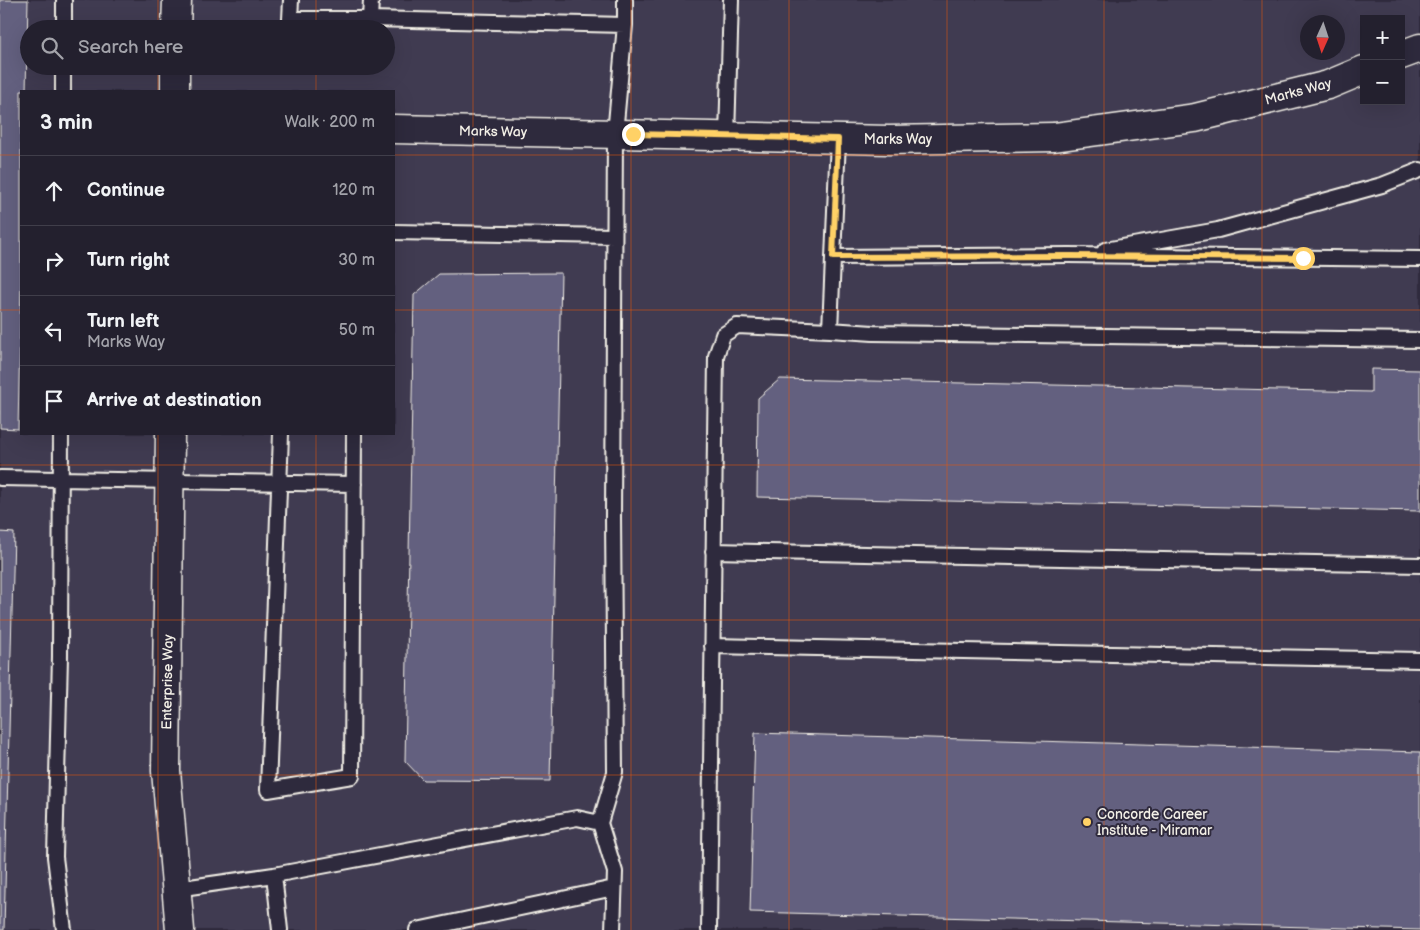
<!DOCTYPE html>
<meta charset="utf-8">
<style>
body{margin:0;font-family:"Balsamiq Sans",sans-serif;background:#2b2836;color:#f1f3f6}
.controls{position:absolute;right:15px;top:15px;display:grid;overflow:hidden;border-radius:0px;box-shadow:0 5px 20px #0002}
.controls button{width:45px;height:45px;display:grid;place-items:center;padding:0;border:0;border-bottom:1px solid #403e4a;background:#23202e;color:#f1f3f6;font:25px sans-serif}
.compass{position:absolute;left:1300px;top:15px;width:45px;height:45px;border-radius:50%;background:#23202e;box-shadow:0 5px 20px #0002;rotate:183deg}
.stop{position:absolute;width:15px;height:15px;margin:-11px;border:4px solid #ffd166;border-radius:50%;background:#fff}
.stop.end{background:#ffd166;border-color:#fff;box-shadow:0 1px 5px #0008}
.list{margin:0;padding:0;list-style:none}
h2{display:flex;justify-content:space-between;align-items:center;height:65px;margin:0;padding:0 20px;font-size:21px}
h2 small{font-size:16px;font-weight:400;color:#a3a3aa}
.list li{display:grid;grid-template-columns:32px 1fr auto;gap:15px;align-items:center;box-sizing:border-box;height:70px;padding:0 20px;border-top:1px solid #403e4a}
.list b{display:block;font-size:19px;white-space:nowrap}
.list p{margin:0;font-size:16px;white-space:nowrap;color:#a3a3aa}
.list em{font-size:16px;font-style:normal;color:#a3a3aa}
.icon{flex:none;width:28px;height:28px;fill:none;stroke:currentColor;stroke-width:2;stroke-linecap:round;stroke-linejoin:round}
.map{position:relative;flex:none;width:1420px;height:930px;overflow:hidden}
.search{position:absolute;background:#23202e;box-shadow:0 5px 20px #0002;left:20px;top:20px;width:375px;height:55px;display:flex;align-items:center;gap:12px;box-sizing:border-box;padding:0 18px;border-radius:28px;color:#a3a3aa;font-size:19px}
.panel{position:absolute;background:#23202e;box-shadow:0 5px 20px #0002;left:20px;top:90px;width:375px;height:345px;border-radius:0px}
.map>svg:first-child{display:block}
.built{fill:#3f3a51;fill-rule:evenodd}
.building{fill:#64617f;stroke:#f4f1e8}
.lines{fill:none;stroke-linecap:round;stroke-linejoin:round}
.lane-casing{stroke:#f4f1e8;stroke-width:18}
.street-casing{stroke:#f4f1e8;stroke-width:31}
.lane{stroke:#2f2a3d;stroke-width:14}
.street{stroke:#2f2a3d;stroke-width:28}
.route{stroke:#ffd166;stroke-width:6}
.grid{fill:none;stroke:#e8590c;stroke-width:1;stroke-opacity:0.55}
.poi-dot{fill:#ffd166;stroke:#2f2a3d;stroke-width:2}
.labels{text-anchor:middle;stroke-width:4;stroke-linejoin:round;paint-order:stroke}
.street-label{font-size:14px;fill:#f4f1e8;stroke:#2f2a3d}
.poi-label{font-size:14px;fill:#f4f1e8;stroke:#2f2a3d;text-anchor:start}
</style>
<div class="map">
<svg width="1420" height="930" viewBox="0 0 1420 930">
<rect width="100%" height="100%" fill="#2f2a3d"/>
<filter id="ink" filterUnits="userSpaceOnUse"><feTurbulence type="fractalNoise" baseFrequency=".02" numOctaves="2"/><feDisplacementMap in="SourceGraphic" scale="10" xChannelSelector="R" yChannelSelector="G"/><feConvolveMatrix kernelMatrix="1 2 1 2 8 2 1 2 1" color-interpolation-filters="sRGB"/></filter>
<g filter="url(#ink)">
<path class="built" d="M0,0h1420v930h-1420zM1364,19h37v82h-37zM1308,22h30v30h-30zM29,29h357v37h-357zM21,91h373v343h-373z"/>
<path class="building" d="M0,0h28l-2,91h-5v191l-3,147 -18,-1z
M561,273l-11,508 -127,-1 -18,-19 9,-466 25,-21z
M1371,369l49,1v141l-663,-14 1,-99 22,-19 591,13z
M0,532l14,1 -10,397h-4z
M755,733l665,19v178l-670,-18z"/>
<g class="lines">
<g class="lane-casing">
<path id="lane" d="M291,0l-1,19h80l255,6
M370,19l1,-19
M64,29v-29
M63,91v-25
M727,136l4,-136
M394,232l220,4
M1105,250l113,-20 164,-45 38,-15
M833,257l236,-2 351,4
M830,330l8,-191
M61,434l-1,222 -5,201 9,73
M281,434l-13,356 84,-14 2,-342
M0,478l354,6
M713,551l707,14
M712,646l708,14
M274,875l6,55
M176,889l98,-14 303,-57 23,5
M417,930l197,-42
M613,930l2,-58 -15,-49 15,-51 -2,-255 2,-383 10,-109v-25
M709,930l7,-574 7,-21 14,-9 93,4 43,3 547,7"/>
</g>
<g class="street-casing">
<path id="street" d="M176,29l1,-29
M1401,55l19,-7
M175,91v-25
M394,129l495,11 165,-3 141,-19 133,-33 36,-15
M170,434l-4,337 14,159"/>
</g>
<use href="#lane" class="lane"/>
<use href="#street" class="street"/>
</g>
</g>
<g class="lines" filter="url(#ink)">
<path class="route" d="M633,134l205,5 -5,118 237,-1 233,2"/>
</g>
<path class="grid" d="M158,0v29M316,0v29M473,0v930M631,0v930M789,0v930M947,0v930M1104,0v930M1262,0v930M158,66v25M316,66v25M0,155h21M394,155h1026M0,310h21M394,310h1026M158,434v496M316,434v496M0,465h1420M0,620h1420M0,775h1420"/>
<circle class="poi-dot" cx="1087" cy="822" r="5"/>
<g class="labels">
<g class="street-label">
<text transform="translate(1298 91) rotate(-15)" y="5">Marks Way</text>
<text transform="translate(493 131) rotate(1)" y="5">Marks Way</text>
<text x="898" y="144">Marks Way</text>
<text transform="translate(167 682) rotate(-89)" y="5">Enterprise Way</text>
</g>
<g class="poi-label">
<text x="1097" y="819">Concorde Career<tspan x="1097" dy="16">Institute - Miramar</tspan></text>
</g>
</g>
</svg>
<div class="controls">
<button>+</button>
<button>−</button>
</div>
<svg class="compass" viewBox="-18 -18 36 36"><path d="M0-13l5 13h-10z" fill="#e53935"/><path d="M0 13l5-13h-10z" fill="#a3a3aa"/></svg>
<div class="stop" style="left:1303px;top:258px"></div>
<div class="stop end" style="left:633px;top:134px"></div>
<div class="search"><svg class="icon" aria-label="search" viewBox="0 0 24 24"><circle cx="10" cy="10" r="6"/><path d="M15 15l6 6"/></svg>Search here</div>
<section class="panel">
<h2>3 min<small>Walk · 200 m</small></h2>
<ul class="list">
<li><svg class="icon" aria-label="ahead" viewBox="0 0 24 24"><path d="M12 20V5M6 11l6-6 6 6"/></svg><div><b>Continue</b></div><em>120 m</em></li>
<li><svg class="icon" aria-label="right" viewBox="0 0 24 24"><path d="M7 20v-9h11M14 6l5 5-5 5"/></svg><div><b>Turn right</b></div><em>30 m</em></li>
<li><svg class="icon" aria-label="left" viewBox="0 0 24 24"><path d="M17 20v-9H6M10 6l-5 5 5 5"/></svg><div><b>Turn left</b><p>Marks Way</p></div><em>50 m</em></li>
<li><svg class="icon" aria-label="arrive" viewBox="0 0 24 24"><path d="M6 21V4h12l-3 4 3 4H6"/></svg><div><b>Arrive at destination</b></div></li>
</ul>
</section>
</div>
